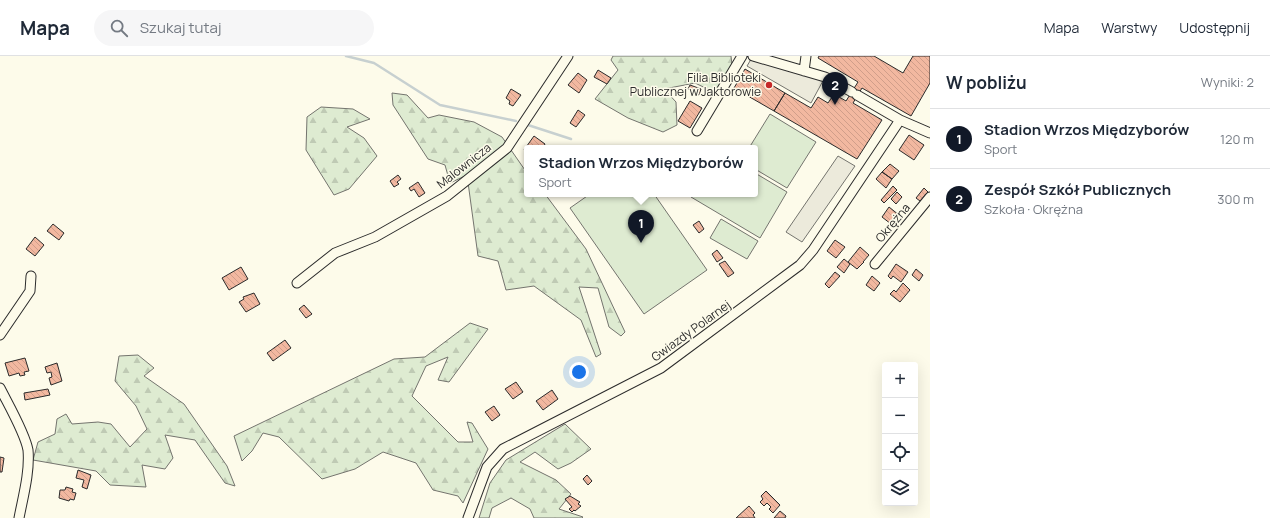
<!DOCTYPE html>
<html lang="pl">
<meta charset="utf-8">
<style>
body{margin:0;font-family:Manrope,sans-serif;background:#f6f6f7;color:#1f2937}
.controls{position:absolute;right:12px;bottom:12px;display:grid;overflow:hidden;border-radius:4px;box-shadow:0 4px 16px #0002}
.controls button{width:36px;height:36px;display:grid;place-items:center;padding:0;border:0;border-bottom:1px solid #e0e1e3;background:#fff;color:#1f2937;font:20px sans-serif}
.you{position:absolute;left:579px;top:316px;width:14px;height:14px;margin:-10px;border:3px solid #fff;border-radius:50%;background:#1a73e8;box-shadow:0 0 0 6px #1a73e833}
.badge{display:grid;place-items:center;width:26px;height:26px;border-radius:50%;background:#111827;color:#fff;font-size:13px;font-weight:700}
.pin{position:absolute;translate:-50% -33px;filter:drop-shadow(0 1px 2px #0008)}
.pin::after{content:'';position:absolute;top:21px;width:14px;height:12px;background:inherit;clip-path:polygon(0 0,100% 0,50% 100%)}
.popup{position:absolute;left:524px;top:89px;width:234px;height:52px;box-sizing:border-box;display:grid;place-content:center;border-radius:4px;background:#fff;filter:drop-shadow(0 1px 3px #0005);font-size:13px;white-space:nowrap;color:#747a83}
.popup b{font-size:15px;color:#1f2937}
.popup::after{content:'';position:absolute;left:50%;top:100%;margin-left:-8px;border:8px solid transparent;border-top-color:#fff}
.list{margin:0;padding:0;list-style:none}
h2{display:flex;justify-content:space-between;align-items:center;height:52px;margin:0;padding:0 16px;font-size:17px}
h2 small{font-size:13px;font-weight:400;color:#747a83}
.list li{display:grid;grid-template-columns:26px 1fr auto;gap:12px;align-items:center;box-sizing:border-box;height:60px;padding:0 16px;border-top:1px solid #e0e1e3}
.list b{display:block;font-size:15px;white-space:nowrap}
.list p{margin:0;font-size:13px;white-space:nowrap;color:#747a83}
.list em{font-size:13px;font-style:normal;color:#747a83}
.icon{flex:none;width:22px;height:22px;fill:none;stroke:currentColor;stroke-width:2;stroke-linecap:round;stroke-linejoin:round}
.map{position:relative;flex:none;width:930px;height:462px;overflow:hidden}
header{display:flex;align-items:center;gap:24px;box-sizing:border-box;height:56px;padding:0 20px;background:#fff;border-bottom:1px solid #e0e1e3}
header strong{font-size:19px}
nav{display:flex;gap:22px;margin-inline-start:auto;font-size:14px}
.search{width:280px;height:36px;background:#f6f6f7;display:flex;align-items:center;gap:10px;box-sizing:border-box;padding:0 14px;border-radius:22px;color:#747a83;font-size:15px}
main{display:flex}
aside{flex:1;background:#fff}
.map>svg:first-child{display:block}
.forest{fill:url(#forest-firs);stroke:#74746e}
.park{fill:#deebd1;stroke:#74746e}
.parking{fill:#eceadb;stroke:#74746e}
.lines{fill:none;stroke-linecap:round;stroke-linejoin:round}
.stream{stroke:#c7d0d0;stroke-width:2.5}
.building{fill:url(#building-back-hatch);stroke:#2b2b2b}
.minor-casing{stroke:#2b2b2b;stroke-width:11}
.minor{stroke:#fdfbea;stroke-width:9}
.poi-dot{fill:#c62828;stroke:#fdfbea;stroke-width:1.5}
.labels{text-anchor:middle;stroke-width:3;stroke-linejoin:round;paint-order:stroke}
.poi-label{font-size:12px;fill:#2b2b2b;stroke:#fdfbea;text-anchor:end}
.street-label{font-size:12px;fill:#2b2b2b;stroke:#fdfbea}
</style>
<header>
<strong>Mapa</strong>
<div class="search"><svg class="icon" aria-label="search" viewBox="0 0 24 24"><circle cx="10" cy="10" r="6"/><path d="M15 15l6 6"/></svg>Szukaj tutaj</div>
<nav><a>Mapa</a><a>Warstwy</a><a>Udostępnij</a></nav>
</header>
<main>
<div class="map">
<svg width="930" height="462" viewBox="0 0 930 462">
<defs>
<pattern id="forest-firs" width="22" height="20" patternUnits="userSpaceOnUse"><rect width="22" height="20" fill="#deebd1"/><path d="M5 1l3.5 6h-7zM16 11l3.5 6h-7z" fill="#bfcab4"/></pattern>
<pattern id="building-back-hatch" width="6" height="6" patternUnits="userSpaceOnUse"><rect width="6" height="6" fill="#f2b8a0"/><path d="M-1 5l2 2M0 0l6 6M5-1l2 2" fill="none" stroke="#d09e8a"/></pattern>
</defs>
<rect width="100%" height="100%" fill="#fdfbea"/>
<path class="forest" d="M613,0h118l1,9 -16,28 -21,-10 -31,6 12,13 1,23 -14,7 -35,-14 -33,-19 23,-29 -7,-10z
M392,37l15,2 21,23 11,-3 35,7 28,15 25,36v21h18l41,55 39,83 -4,4 -12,-9 -11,-39 -19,-1 22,67 -5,3 -15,-37 -47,-34 -28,4 -8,-29 -20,-5 -11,-81 -17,8 -5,-18 -17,-6 -35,-54z
M321,51l32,2 17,10 -23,8 17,11 13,18 -28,33 -15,6 -28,-45 1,-33z
M470,267l18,6 -39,53 -11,-2 10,-23 -22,9 -14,30 46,46h15l-6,-20 5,1 16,26 -25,54 -5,-7 -25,-6 -17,-27 -33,-11 -28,17 -33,10 -43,-42 -16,-4 -11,18 -10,10 -8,-25 160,-77 31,-2z
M138,299l16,13 -10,8 40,28 43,62 8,20 -10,-3 -30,-43 -30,-5 8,23 -8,11 -23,-4 4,22 -36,-2 -14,-14 -63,-11 5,-18 17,-8 2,-15 9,-5 6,10 26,-2 13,2 19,23 17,-18 -11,-23 -21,-25 4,-25z
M565,368l26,25 -20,14 -13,6 -23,-17 -15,10 36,18 15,14 -12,15 24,8 -1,1h-48l-4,-9 -19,-11 -19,10 -3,10h-10l11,-35 16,-23z"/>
<path class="park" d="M770,58l46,28 -29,46 -32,-19v-21h-6z
M755,117l32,19 -27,46 -69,-41 1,-3h63z
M590,138h64l53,76 -63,44 -74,-106z
M721,163l37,22 -11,18 -37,-21z"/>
<path class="parking" d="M753,0l72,21 -14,26 -64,-37z
M838,100l17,10 -53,76 -16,-10z"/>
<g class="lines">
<path class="stream" d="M346,0l28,7 66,42 76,16
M528,69l43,14"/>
</g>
<path class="building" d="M819,0h55l29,17 10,-17h17v27l-19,33 -49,-28 -9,15 29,17 -25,39 -83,-48 11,-18 26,15 7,-11 10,6 6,-9 12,7 12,-19 -40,-24z
M745,13l40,24 -11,18 -40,-23z
M598,14l13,8 -4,6 -13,-7z
M578,17l9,7 -8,13 -11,-8z
M690,29l11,4 -2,6 -11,-6z
M511,33l10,6 -8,11 -4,-2 1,-3 -4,-3z
M690,45l12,7 -12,20 -12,-7z
M578,54l7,5 -9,12 -6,-4z
M909,79l15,10 -10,15 -15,-10z
M534,80l11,8 -2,4h-16v3l-3,-1z
M890,108l9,7 -7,8 -10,-7z
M882,116l10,7 -6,9 -10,-9z
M398,119l3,4 -4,3 2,2 -5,3 -4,-6z
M418,126l7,11 -6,4 -5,-8 -3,2 -2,-3z
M893,130l4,4 -13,13 -3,-3z
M924,132l4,4 -8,9 -4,-3z
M897,136l5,5 -6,7 -5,-5z
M889,151l10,8 -8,9 -9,-7z
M699,165l5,8 -5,4 -6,-8z
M53,168l11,9 -5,7 -12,-9z
M35,181l9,8 -9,11 -9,-7z
M835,184l10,7 -9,11 -9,-7z
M860,191l9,8 -6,7h1l-7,7 -9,-7z
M717,194l6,8 -6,4 -5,-8z
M844,203l6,5 -6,9 -7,-6z
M725,205l9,12 -6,4 -9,-13z
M896,208l12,8 -7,10 -8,-6 -2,3 -3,-3z
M241,211l7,12 -19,11 -7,-12z
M916,213l7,6 -4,6 -7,-6z
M835,216l5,4 -11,12 -4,-4z
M872,220l8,7 -6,8 -8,-6z
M903,227l7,7 -10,12 -10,-8 4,-4 2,2z
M254,237l6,11 -14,8 -7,-10 5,-3 -1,-2z
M304,249l8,9 -6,4 -7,-9z
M285,284l6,8 -18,13 -6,-8z
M25,302l4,13 -5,1 1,3 -5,1 -1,-3 -10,3 -4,-13z
M57,307l5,18 -11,4 -2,-7 3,-1 -1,-5 -4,1 -2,-6z
M516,326l7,10 -10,7 -8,-10z
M48,333l2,6 -25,5 -1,-7z
M552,334l6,9 -15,11 -7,-9z
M494,350l6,9 -8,6 -7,-9z
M0,401l4,1 -2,14h-2z
M78,414l13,5 -4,14 -5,-2 2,-7 -8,-2z
M587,419l5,6 -4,4 -5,-6z
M66,431l7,2 -1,3 4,1 -2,7 -4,-1 -1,2 -10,-3 1,-8h5z
M766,435l14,14 -7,8 -4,-4 2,-2 -4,-4 -3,3 -4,-4 3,-3 -2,-3z
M570,440l10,6 -2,2 3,2 -6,5 -1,-1 -2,2 -3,-3 3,-2 -7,-8z
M749,450l6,7 -2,2 2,3h-19z
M780,455l6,5 -1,2h-11z"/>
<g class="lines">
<g class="minor-casing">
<path id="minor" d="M753,0l72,21 27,15
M804,15l2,-15
M857,39l43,25 30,13
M697,75l45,-75
M875,208l55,-67
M297,227l38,-30 40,-16 72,-41 60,-48 61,-92
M0,279l30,-44 1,-15
M0,332c8,16 25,45 28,62 2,22 -5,47 -9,68
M468,462l19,-51 16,-18 158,-81 139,-103 13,-15 87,-130"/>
</g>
<use href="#minor" class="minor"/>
</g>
<circle class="poi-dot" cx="769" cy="29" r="4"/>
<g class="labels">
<g class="poi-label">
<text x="761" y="26">Filia Biblioteki<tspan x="761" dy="14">Publicznej w Jaktorowie</tspan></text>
</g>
<g class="street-label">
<text transform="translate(464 110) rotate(-38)" y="4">Malownicza</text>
<text transform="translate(893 167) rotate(-50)" y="4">Okrężna</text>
<text transform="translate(691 275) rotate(-36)" y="4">Gwiazdy Polarnej</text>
</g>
</g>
</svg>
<div class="controls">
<button>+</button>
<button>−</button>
<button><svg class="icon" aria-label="locate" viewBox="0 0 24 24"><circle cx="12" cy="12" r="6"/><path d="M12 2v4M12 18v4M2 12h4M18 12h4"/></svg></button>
<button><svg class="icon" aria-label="layers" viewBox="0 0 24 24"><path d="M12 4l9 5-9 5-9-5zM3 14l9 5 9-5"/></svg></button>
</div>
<div class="you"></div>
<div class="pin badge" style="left:641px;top:187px">1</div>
<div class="popup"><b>Stadion Wrzos Międzyborów</b>Sport</div>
<div class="pin badge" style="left:835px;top:49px">2</div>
</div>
<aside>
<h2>W pobliżu<small>Wyniki: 2</small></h2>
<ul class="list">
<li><span class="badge">1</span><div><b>Stadion Wrzos Międzyborów</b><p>Sport</p></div><em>120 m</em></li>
<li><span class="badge">2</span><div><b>Zespół Szkół Publicznych</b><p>Szkoła · Okrężna</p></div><em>300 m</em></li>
</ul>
</aside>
</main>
